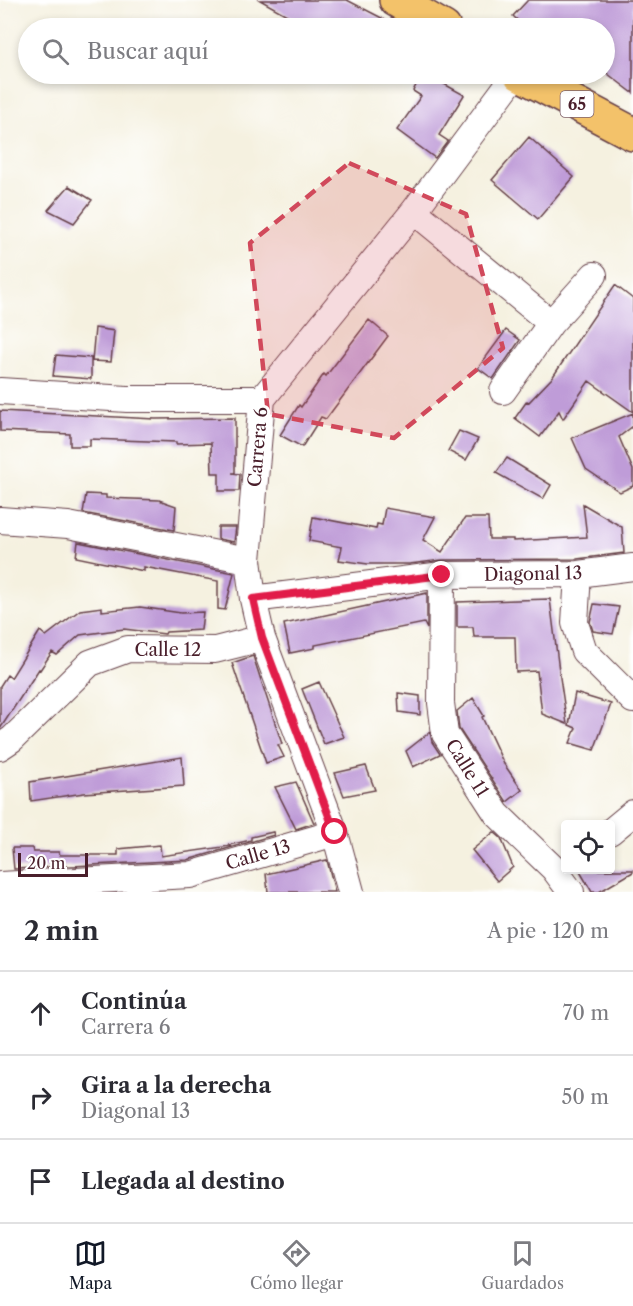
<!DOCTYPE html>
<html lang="es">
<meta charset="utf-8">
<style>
body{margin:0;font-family:"Libre Caslon Text",serif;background:#f7f7f7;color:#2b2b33}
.controls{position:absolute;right:18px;bottom:18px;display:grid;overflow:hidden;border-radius:6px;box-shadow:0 3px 9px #0003}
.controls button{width:54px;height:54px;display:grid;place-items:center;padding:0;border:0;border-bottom:2px solid #e1e1e2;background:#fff;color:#2b2b33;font:30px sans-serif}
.scale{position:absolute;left:18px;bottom:15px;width:70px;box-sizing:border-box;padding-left:6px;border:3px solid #4a1f2b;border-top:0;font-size:16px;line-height:21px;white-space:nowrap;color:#4a1f2b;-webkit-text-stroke:4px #fff;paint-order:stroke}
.stop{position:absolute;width:18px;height:18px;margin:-14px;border:4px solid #e11d48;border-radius:50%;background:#fff}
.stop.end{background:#e11d48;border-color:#fff;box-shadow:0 2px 6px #0008}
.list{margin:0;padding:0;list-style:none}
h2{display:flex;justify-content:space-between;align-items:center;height:78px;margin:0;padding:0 24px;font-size:26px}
h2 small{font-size:20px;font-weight:400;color:#7c7c81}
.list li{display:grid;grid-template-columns:39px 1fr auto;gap:18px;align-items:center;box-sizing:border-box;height:84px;padding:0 24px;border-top:2px solid #e1e1e2}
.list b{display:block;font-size:22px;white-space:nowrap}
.list p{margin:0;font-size:20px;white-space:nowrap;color:#7c7c81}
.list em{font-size:20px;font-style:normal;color:#7c7c81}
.icon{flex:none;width:33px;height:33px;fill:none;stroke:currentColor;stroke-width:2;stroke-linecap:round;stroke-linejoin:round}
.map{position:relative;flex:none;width:633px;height:892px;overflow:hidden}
.search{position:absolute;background:#fff;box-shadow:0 3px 9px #0003;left:18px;right:18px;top:18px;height:66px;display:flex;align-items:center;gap:15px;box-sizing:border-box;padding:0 21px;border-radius:33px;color:#7c7c81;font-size:22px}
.sheet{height:330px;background:#fff}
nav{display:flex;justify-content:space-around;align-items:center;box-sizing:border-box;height:84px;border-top:2px solid #e1e1e2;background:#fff;font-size:16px;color:#7c7c81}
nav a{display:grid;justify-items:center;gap:3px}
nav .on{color:#111827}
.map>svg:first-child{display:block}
.building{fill:#bf9cd8}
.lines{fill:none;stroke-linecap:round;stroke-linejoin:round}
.street-casing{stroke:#643e46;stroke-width:28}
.primary-casing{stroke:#643e46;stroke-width:36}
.street{stroke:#fff;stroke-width:26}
.primary{stroke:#f3c26a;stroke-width:33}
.route{stroke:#e11d48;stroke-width:8}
.marked{fill:#d1495b;fill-opacity:0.2;stroke:#d1495b;stroke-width:4.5;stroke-dasharray:12 8;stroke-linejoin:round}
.labels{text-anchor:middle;stroke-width:6;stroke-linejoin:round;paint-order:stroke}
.shield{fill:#fff;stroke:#80626b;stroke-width:1.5}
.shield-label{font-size:16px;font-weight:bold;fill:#4a1f2b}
.street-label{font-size:18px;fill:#4a1f2b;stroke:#fff}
</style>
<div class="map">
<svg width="633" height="892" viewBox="0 0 633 892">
<rect width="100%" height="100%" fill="#fff"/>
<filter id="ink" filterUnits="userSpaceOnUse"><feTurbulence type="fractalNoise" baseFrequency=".0167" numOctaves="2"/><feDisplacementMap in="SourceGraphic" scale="12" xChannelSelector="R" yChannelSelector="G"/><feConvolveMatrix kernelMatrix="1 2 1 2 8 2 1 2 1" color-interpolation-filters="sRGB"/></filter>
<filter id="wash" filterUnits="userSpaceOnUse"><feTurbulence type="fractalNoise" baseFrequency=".008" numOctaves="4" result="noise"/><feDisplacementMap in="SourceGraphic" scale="24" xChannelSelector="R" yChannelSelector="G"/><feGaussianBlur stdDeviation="1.35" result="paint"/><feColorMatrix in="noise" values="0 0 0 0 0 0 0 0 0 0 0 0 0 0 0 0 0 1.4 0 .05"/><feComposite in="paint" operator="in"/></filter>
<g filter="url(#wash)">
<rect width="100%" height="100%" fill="#f5f1e0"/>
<g id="blocks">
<path class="building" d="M260,0h87l54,28h-91z
M528,0h105v93l-29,-22v-43h-78l-13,-12z
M422,74h28l-6,10 20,11 -25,40 9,6 -13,17 -38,-28 24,-34 -8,-5z
M529,137l45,40 -36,42 -46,-39z
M69,186l23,14 -18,23 -26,-13z
M615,285l18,14v113l-44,-31 -26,38 -4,-8 -19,26 -25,-19 12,-17 2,1 23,-24z
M369,320l19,16 -62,83 -5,-2 -19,30 -22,-12 19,-30 2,2 23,-33 2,2z
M95,328l19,3 -3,31 -19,-1z
M506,330l14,10 -27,39 -15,-11z
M56,355l35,3v21l-38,-3z
M0,411l155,8 80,-1v55h-3l8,1 -1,17h-20v-18h-7l-1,-30 -35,1v-2l-86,-3v7h-20v-12l-70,-3z
M633,413v13l-14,11 14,33v16l-13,6 -34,-23 -14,-31z
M459,431l19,8 -12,21 -18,-9z
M507,458l44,27 -8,14 -47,-26z
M86,494l20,1v3l53,2 17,6 -2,24 -91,-17z
M583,504l39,23 2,26 -47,6 -135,1 -33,4h-41l-29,-4 3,-13 -33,-6 4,-24 63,12 1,-5 5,1 3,-17 50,9 -12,23 19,12 23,-34h23l1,21h24v2l74,-4z
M218,527h18l-2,15 -16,-3z
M78,542l156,31 -9,37 -7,-1v-28l-74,-14v4l-68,-14z
M427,593v36l-3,-6 -109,22v3l-25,5 -6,-29z
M550,599l9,72 8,53 -25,-10 -5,-43 -21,1 -1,-35h-41l-1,-10h-16v-25z
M594,604l25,3 -6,27 -20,-3 -3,-9z
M102,607v4l38,-4 41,6 22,-1 -2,18 -35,2 -1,2 -41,-5 -44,6 -23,20 -5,-3 -12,18 -1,-1 -39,60v-43l7,-11 4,3 29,-47 6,5 34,-26z
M253,656l29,88 -4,1 6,12 -18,6 -34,-100z
M319,682l25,55 -20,7 -22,-55z
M398,693l22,3v19l-21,-3z
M575,693l36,11 -17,46 -24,-7 6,-15 -7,-3z
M473,698l11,18 -2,1 22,47 18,26 -15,12 -48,-73 -2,-18z
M430,732l2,10 8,12 -27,13 -7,-16z
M182,757l2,29 -100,7 -53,8 -1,-19z
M366,766l9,24 -31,6 -9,-23z
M296,782l18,41 -18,6 -21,-42z
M273,832l1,3 -87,25 -173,9 -2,-21h20l1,4h26l1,3h58v-6l42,-4 1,11 69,-10 -1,-1 22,-5v-3z
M494,832l7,6 12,29 -16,14 -25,-31z
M327,860l8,32h-67l-2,-18z
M579,870h54v2l-34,20h-7z"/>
</g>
</g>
<g filter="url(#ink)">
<use href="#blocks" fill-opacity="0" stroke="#643e46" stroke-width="1.5"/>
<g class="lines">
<g class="street-casing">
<path id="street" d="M414,211l137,112
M0,391l127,8h135
M503,391l48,-68 43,-48
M0,520l68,5 180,35
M578,574l-3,49 9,28 49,49
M442,575l-1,128 4,31 52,80 57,55 17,23
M253,599l189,-24 136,-1 55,-7
M0,747l12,-8 78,-76 38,-14 87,1 47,-12
M610,832l23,-19
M0,885l190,-10 145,-42
M351,892l-16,-59 -73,-195 -9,-39 -5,-39 14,-161 152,-188 102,-137"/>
</g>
<g class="primary-casing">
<path id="primary" d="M396,0l48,28
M520,74l113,60"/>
</g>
<use href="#street" class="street"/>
<use href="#primary" class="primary"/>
</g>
</g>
<g class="lines" filter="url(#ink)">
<path class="route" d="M335,832l-73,-194 -9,-39 189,-24"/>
</g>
<path class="marked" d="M349,163l117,51 37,134 -109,90 -126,-24 -18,-171z"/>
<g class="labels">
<rect class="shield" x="560.5" y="91" width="33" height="26" rx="4.5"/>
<g class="shield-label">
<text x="577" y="110">65</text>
</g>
<g class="street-label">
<text transform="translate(258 447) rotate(-85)" y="6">Carrera 6</text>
<text transform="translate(533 574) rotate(-1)" y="6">Diagonal 13</text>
<text x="168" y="656">Calle 12</text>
<text transform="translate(467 768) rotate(58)" y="6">Calle 11</text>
<text transform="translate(258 855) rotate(-16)" y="6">Calle 13</text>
</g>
</g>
</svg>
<div class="controls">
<button><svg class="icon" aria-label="locate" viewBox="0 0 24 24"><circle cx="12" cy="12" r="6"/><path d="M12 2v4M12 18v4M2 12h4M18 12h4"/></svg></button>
</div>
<div class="scale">20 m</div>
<div class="stop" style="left:335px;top:832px"></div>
<div class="stop end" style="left:442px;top:575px"></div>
<div class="search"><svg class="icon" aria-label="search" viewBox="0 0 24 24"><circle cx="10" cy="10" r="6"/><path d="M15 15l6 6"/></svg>Buscar aquí</div>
</div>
<section class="sheet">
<h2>2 min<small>A pie · 120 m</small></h2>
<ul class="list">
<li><svg class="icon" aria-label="ahead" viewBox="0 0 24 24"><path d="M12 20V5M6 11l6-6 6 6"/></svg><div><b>Continúa</b><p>Carrera 6</p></div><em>70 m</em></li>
<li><svg class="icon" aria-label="right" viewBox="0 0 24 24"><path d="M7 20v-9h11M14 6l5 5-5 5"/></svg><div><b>Gira a la derecha</b><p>Diagonal 13</p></div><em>50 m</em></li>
<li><svg class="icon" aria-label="arrive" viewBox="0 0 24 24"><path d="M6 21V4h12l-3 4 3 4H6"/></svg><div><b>Llegada al destino</b></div></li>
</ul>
</section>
<nav>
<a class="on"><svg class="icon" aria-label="map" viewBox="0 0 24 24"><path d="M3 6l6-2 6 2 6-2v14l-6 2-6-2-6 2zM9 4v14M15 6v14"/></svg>Mapa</a>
<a><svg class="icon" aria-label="directions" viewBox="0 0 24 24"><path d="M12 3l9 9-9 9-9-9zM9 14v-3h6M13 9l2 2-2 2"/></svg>Cómo llegar</a>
<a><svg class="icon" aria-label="saved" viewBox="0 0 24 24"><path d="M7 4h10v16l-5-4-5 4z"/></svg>Guardados</a>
</nav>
